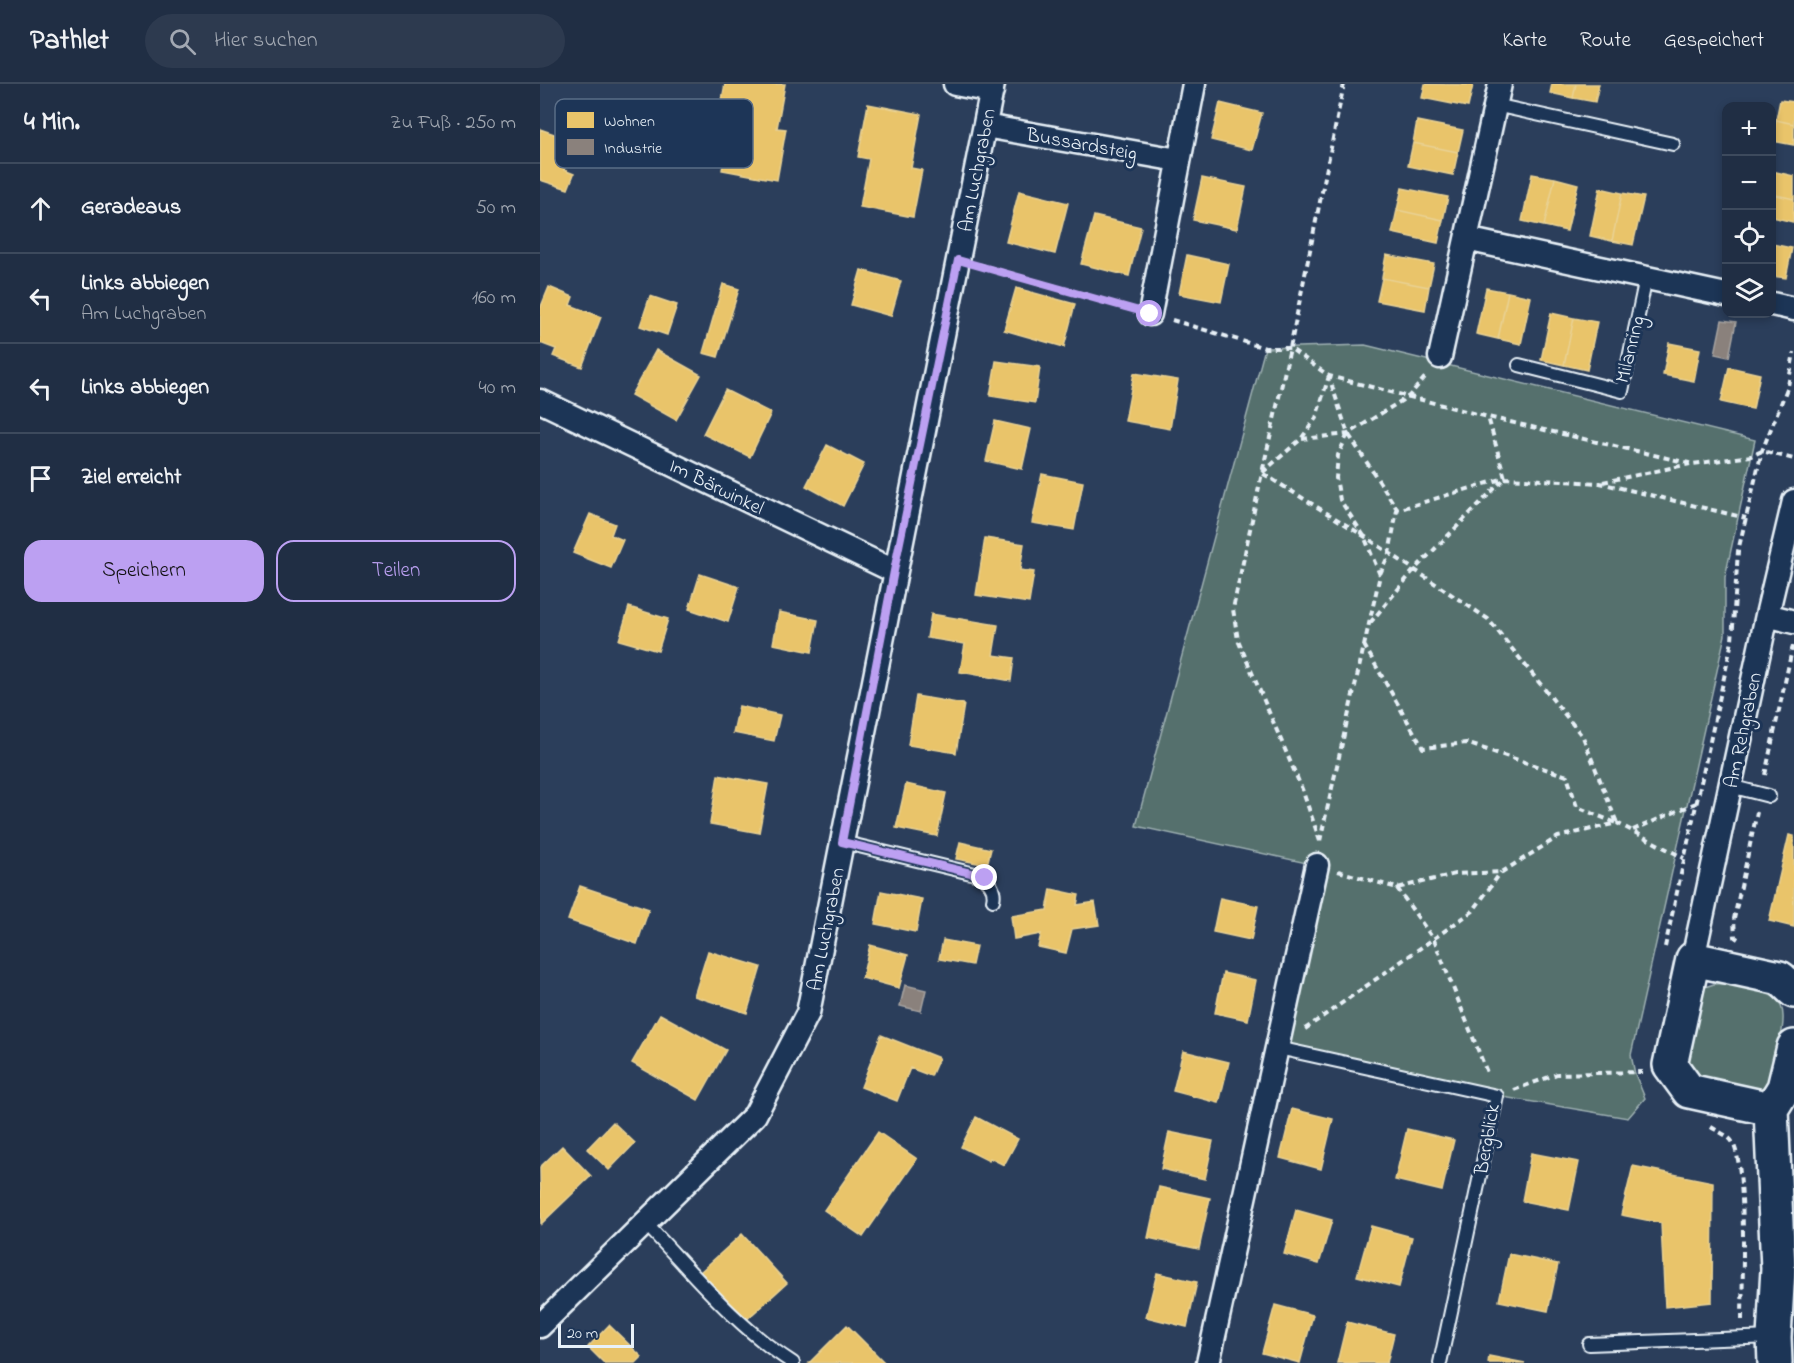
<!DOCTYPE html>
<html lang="de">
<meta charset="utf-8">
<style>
body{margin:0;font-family:"Indie Flower",sans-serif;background:#2d3a4f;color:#f1f3f6}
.controls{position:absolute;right:18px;top:18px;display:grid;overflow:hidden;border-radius:12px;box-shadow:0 3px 9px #0003}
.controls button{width:54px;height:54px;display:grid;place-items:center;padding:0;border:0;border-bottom:2px solid #3d4a5d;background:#202e44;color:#f1f3f6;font:30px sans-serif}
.scale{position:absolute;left:18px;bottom:15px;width:76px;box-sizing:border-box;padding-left:6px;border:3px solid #e8f1f8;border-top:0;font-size:16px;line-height:21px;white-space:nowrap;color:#e8f1f8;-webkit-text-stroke:4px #1d3557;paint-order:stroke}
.stop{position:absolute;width:18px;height:18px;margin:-14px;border:4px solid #bca0f2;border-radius:50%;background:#fff}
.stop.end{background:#bca0f2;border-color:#fff;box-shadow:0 2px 6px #0008}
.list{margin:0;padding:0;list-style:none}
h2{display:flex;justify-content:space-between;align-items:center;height:78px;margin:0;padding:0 24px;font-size:26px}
h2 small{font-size:20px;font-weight:400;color:#a2a8b2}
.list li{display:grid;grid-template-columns:39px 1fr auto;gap:18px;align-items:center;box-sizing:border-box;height:90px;padding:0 24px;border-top:2px solid #3d4a5d}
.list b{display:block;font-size:22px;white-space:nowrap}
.list p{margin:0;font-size:20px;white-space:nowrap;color:#a2a8b2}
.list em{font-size:20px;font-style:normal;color:#a2a8b2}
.actions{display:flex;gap:12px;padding:18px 24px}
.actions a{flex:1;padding:14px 0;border:2px solid #bca0f2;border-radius:18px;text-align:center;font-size:21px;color:#bca0f2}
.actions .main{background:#bca0f2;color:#111}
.icon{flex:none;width:33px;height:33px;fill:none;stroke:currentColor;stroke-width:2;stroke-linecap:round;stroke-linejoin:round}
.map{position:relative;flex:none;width:1254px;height:1279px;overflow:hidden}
header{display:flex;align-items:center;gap:36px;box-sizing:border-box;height:84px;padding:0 30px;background:#202e44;border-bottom:2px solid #3d4a5d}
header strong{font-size:28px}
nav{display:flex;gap:33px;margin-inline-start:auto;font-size:21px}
.search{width:420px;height:54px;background:#2d3a4f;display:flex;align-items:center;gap:15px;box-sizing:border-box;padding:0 21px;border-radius:33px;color:#a2a8b2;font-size:22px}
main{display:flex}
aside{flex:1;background:#202e44}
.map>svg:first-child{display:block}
.green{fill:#55706d;stroke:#9eb0b2;stroke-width:1.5}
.homes{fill:#e9c46a;stroke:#e9d295;stroke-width:1.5}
.industry{fill:#8a817c;stroke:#a6a3a1;stroke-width:1.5}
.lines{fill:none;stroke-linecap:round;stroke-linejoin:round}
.lane-casing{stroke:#e8f1f8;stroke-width:16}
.street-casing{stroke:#e8f1f8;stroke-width:27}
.secondary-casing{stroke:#e8f1f8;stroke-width:38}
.path{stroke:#e8f1f8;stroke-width:4;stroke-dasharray:6 4.5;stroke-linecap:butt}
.lane{stroke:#1d3557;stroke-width:12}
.street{stroke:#1d3557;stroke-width:22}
.secondary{stroke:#1d3557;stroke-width:33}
.route{stroke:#bca0f2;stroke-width:8}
.labels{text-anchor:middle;stroke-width:6;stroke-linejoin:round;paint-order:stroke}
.street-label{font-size:20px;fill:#e8f1f8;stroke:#1d3557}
.key{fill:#1d3557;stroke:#5a6d87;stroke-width:1.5}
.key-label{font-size:16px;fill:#e8f1f8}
</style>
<header>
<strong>Pathlet</strong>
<div class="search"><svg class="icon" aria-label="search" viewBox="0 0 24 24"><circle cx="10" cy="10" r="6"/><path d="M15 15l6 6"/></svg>Hier suchen</div>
<nav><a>Karte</a><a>Route</a><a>Gespeichert</a></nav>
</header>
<main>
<aside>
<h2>4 Min.<small>Zu Fuß · 250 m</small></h2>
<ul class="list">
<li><svg class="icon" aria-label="ahead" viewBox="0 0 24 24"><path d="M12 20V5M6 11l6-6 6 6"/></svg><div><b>Geradeaus</b></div><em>50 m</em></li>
<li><svg class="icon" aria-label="left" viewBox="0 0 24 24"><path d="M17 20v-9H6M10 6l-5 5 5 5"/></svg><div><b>Links abbiegen</b><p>Am Luchgraben</p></div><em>160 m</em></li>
<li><svg class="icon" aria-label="left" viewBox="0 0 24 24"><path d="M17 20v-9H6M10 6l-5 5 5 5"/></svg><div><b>Links abbiegen</b></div><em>40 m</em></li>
<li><svg class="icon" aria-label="arrive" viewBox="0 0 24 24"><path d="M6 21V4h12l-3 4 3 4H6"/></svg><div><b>Ziel erreicht</b></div></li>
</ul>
<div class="actions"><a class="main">Speichern</a><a>Teilen</a></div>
</aside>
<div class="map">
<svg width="1254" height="1279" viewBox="0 0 1254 1279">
<rect width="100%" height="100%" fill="#2b3e5b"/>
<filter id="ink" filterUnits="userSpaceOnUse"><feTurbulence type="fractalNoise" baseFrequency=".0167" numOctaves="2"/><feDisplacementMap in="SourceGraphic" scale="12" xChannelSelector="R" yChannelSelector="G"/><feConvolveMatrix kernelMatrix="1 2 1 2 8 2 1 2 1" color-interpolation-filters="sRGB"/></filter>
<g filter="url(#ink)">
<path class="green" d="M825,261l390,95 -30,137v58l-94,420 4,19 10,24 -17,20 -131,-22 -219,-48 38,-183 -180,-39 129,-478z
M1174,900c13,-1 53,6 62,15 5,5 7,11 7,17 1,12 -8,53 -14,64 -3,5 -8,10 -14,11 -10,3 -38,-4 -50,-6l-21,-27 14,-64 7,-7z"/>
<path class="homes" d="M185,0h60l-8,44 9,1 -9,51 -55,-10 12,-63 -13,-2z
M885,0l48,1 -5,22 -46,-9z
M1012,0h24l-3,14 -23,-5z
M1036,0h23l-4,18 -22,-4z
M1240,16l14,2v22l-18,-4z
M680,19l42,10 -10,37 -41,-10z
M328,20l53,10 -10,54 11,2 -9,47 -53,-10 9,-48 -11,-2z
M1236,36l18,4v21l-22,-4z
M877,37l46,9 -5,22 -45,-9z
M0,45l34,12 -10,29 10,4 -6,15 -28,-9z
M873,59l45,9 -5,23 -45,-9z
M1232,87l22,5v23l-22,-5z
M992,90l23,4 -11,48 -22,-5z
M662,94l44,9 -9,42 -44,-9z
M1015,94l23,6 -11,47 -23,-5z
M862,104l46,9 -5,23 -46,-10z
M1060,104l22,5 -10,48 -22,-5z
M479,107l49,12 -13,51 -49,-12z
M1082,109l22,4 -11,48 -21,-4z
M1232,110l22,5 -1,23 -21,-5z
M857,126l46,10 -5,23 -46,-10z
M554,132l47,11 -12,49 -48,-12z
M1232,160l20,4 -6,30 -14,-2z
M647,171l42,9 -8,38 -42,-8z
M846,171l48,9 -5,23 -47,-9z
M321,186l40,11 -10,35 -40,-11z
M842,194l47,9 -4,23 -48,-9z
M183,200l16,5 -21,68 -15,-4z
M9,203l24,10 -3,8 31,12 -19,50 -29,-11 3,-7 -16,-6v-34z
M476,204l59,16 -11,43 -60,-17z
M946,204l22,4 -10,47 -22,-5z
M968,208l23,5 -10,47 -23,-5z
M110,212l27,9 -10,30 -27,-9z
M1011,229l23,5 -10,47 -23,-5z
M1034,234l23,4 -10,48 -23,-5z
M1129,259l31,6 -6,32 -31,-6z
M116,266l45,25 -25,45 -45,-25z
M456,277l44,6 -5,36 -45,-7z
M1189,283l31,7 -7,35 -32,-7z
M594,289l44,7 -8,49 -45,-8z
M185,306l46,23 -21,44 -47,-23z
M455,337l36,8 -9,40 -36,-8z
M287,361l37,19 -21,42 -37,-20z
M502,390l41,8 -9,48 -42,-7z
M50,430l25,10 -4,11 12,5 -12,28 -38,-15z
M445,454l39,6 -4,26 14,2 -5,31 -53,-8z
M160,490l39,13 -11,35 -39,-13z
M89,523l39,12 -10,32 -39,-11z
M239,528l39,8 -6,32 -39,-8z
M391,530l67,11 -5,30 21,3 -3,23 -51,-9 5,-28 -38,-6z
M376,612l48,8 -8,49 -48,-8z
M199,622l41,9 -6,26 -41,-8z
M178,691l50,9 -9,49 -49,-9z
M366,700l40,9 -9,43 -41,-8z
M1249,751l5,1v91l-25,-6z
M420,758l31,7 -4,16 -31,-6z
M40,802l69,23 -12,35 -69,-24z
M511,805l28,6 -2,10 18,-3 4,23 -27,4 -6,24 -28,-6 3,-13 -27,5 -3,-23 36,-6z
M341,807l41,8 -6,33 -41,-8z
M680,814l38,8 -7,34 -38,-8z
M403,856l33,6 -4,19 -33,-6z
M330,861l38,10 -9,33 -37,-10z
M168,867l53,16 -14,46 -53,-17z
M683,889l33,7 -8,40 -33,-7z
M120,930l66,36 -28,50 -66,-37z
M341,951l58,23 -8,18 -21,-8 -13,33 -36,-14z
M643,967l46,11 -10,41 -46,-12z
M752,1025l41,10 -12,50 -41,-11z
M436,1033l42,22 -14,26 -14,-7 -1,3 -28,-14z
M73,1038l22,21 -26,27 -22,-21z
M867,1045l47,11 -12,51 -47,-11z
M338,1048l39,27 -54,78 -39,-27z
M629,1048l44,9 -8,38 -44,-10z
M22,1062l29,30 -50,48 -1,-57z
M991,1069l48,9 -10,48 -47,-9z
M1093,1082l80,16 -1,120 -47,5 -4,-84 -40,-8z
M619,1103l51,11 -11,51 -51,-11z
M756,1126l36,10 -13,44 -35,-10z
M831,1142l41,11 -13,50 -42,-11z
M202,1150l45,49 -43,39 -45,-49z
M969,1170l49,10 -10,47 -49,-10z
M617,1189l40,9 -10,45 -41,-10z
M735,1221l38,10 -13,48 -38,-10z
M807,1238l47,12 -7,29h-50z
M69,1241l33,32 -6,6h-32l-16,-16z
M307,1241l38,38h-76z
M949,1272l36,7h-37z"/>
<path class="industry" d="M1182,236l14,2 -7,35 -14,-3z
M365,901l21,5 -5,21 -21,-5z"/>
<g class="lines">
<g class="lane-casing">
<path id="lane" d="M955,21l178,39
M979,281l103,26 24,-113
M1190,702l39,10
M302,758l137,33c9,5 17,14 14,25
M738,964l219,48 -57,267
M106,1140c46,48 90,103 147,139
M1049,1260l184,-7"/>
</g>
<g class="street-casing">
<path id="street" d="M415,0l37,7
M960,0l-34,155 260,56
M445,42l193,34
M1232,220l22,5
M610,230l44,-230
M900,273l26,-118
M0,317l354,170
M1227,531l27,7
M1153,875l74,-344 27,-114
M0,1242l215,-211 53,-102 185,-929
M668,1279l109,-498"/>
</g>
<g class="secondary-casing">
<path id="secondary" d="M1231,1025l-82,-18 -19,-26 23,-106 87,19 14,13
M1235,1279l-1,-26 4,-68 -7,-160 13,-21 10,-41"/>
</g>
<path class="path" d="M804,0l-54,264 -28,125 102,63 124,83 95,118 34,86
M439,181l149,43
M632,236l93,28h25l39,28 159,41 205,47 58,-8 11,-5 32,8
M809,351l48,74
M762,355l46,-5 61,-38 17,-20
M1063,398l87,-18
M840,490l9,-20 8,-44 108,-32 95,5 146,35
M830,539l44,-53 91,-92 -17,-61
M824,561l59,103 43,-5 101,33 10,31 39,16
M1225,691l28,-130
M1093,746l63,-27
M780,757l-18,-52 -64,-149 -5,-31 29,-136 39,-34 15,-21 13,-42
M780,757l60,-266 -16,-39 -24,-36 -4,-22 2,-23 10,-21 -19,-57
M798,787l59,17 58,-14 47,-2 56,-35 59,-14 67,35
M857,804l37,52 54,135
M1198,855l-3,-2 -1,-18 23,-107
M1125,863l67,-306 6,-90 24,-100 26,-65 6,-34
M765,945l168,-118 28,-39
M974,1006l43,-16 85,-2
M1171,1043c6,4 16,8 20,13 17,21 11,148 11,180"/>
<use href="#lane" class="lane"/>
<use href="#street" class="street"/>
<use href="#secondary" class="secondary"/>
</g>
</g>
<g class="lines" filter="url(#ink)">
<path class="route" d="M445,794l-6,-3 -137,-33 52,-271 64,-311 192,54"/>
</g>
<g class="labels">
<g class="street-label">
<text transform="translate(542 59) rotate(10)" y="7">Bussardsteig</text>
<text transform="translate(436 86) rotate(-79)" y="7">Am Luchgraben</text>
<text transform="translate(1089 265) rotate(-76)" y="7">Milanring</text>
<text transform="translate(177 402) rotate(26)" y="7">Im Bärwinkel</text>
<text transform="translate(1202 646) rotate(-78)" y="7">Am Rehgraben</text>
<text transform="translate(285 845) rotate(-79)" y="7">Am Luchgraben</text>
<text transform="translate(946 1055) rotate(-80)" y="7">Bergblick</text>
</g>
</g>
<rect x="15" y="15" width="198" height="69" rx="9" class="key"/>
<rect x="27" y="28" width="27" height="16" fill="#e9c46a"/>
<rect x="27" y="55" width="27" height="16" fill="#8a817c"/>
<g class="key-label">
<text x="64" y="42">Wohnen</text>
<text x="64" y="69">Industrie</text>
</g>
</svg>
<div class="controls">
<button>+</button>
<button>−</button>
<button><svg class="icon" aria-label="locate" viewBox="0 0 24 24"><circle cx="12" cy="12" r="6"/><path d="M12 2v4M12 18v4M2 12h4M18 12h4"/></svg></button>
<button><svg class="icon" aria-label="layers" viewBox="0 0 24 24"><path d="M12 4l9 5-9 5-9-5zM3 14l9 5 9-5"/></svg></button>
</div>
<div class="scale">20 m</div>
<div class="stop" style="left:610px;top:230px"></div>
<div class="stop end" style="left:445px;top:794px"></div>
</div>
</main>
